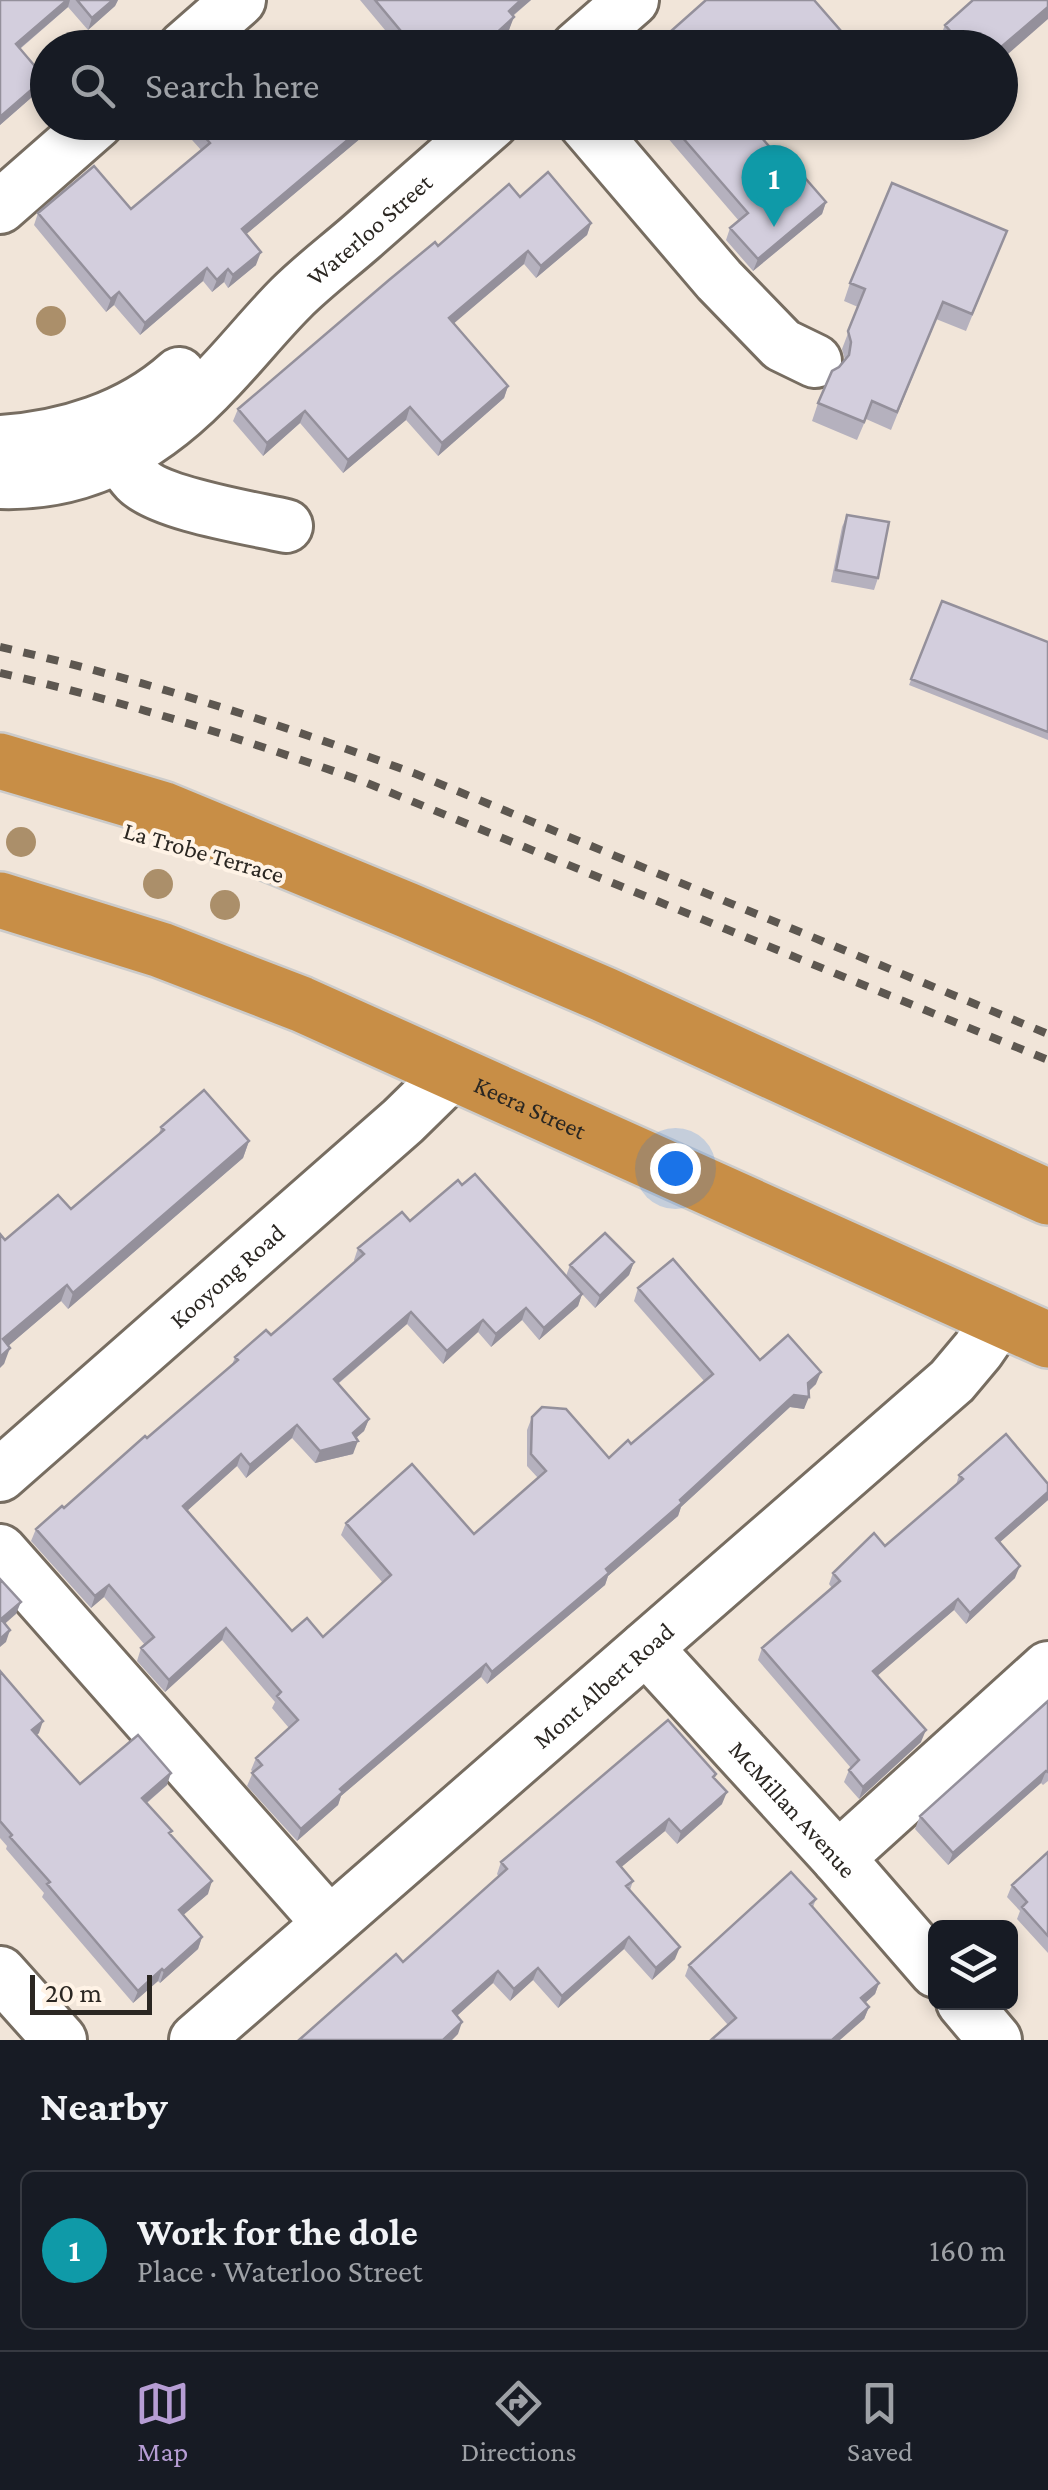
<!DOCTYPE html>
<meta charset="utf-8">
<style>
body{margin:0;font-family:"Crimson Pro",serif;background:#20242c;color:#f1f3f6}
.controls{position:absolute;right:30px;bottom:30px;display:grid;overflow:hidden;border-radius:15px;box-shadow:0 5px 15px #0003}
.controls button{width:90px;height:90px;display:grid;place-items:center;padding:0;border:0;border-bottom:2px solid #363941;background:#171b24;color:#f1f3f6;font:50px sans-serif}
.scale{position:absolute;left:30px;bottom:25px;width:122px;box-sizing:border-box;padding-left:10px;border:5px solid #2b2722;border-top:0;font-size:28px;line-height:35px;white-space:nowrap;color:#2b2722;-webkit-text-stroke:8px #fff3e6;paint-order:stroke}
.you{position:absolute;left:675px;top:1168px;width:35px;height:35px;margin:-25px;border:8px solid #fff;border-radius:50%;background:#1a73e8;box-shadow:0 0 0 15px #1a73e833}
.badge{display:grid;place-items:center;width:65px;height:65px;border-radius:50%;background:#b69dd4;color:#fff;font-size:32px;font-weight:700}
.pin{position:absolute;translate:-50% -82px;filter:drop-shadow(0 2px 5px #0008)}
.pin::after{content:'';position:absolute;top:52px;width:35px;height:30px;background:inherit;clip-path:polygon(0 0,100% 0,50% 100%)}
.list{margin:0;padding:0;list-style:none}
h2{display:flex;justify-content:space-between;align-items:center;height:130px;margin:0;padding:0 40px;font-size:42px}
h2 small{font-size:32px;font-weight:400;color:#9ea1a6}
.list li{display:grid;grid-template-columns:65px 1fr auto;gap:30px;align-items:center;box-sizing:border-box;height:160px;margin:0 20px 20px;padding:0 20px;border:2px solid #363941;border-radius:15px}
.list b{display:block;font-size:38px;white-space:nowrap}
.list p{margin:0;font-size:32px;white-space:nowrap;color:#9ea1a6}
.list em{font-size:32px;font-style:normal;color:#9ea1a6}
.icon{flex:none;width:55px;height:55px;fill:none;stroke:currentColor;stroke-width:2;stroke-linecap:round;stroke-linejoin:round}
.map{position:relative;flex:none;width:1048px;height:2040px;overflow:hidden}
.search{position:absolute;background:#171b24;box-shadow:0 5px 15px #0003;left:30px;right:30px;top:30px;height:110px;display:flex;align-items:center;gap:25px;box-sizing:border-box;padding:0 35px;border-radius:55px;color:#9ea1a6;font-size:38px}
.sheet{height:310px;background:#171b24}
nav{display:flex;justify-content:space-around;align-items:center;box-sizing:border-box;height:140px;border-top:2px solid #363941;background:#171b24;font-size:28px;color:#9ea1a6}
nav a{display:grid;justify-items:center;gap:5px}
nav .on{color:#b69dd4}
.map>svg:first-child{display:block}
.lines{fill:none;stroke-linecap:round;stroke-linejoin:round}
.minor-casing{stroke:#776d61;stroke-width:58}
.highway-casing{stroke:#cccbca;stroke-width:60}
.minor{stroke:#fff;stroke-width:52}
.highway{stroke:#c88e46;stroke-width:55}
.rail{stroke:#5d5750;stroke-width:8;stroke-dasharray:12 12;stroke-linecap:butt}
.tree{fill:#ab8f6a}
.wall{fill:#b5b1be}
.shaded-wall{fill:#94909b}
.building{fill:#d3cedd;stroke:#94909b;stroke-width:2.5}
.labels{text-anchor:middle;stroke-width:8;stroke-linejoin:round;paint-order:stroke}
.street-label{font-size:25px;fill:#2b2722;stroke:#fff3e6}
</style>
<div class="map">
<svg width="1048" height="2040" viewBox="0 0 1048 2040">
<rect width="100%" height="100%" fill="#f1e5d9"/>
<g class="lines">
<g class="minor-casing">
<g id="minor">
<path d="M184,48l55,-48"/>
<path d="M577,48l55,-48"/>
<path d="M584,122l135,158 63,65 33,16"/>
<path d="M0,207l97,-85"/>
<path d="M103,427c10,17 20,38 34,53 23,24 114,38 149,46"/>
<path d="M0,442c64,-4 130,-24 179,-68"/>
<path id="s1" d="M0,482c90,3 159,-40 219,-105 25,-26 47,-54 72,-79 21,-21 46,-40 69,-60 44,-39 88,-77 132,-116"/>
<path id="s2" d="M0,1475l403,-354 50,-49"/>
<path d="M0,1551l329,372"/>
<path id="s3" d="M646,1648l192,210 98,113"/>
<path d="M838,1858l210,-190"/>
<path d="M0,1973l60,67"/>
<path d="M963,2002l32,38"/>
<path id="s4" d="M196,2040l756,-659 26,-31 22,-32"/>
</g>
</g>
<g class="highway-casing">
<g id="highway">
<path d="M0,761l162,48 245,101 196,84 445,203"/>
<path id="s5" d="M0,900l161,50 140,54 747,336"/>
</g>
</g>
<use href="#minor" class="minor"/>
<use href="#highway" class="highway"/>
<path class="rail" d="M0,647c142,32 280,77 416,127l632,260
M0,673c123,28 243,66 362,108l686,279"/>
</g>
<g class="tree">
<circle cx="51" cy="321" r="15"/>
<circle cx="21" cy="842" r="15"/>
<circle cx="158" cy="884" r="15"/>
<circle cx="225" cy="905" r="15"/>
</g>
<path class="wall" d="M0,0h118l-3,6 -27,24 -20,-23 -48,42 25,29 -5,12 -40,35z
M360,0h171l-18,16 -4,14 -19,18h-6l-2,-2 -3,2h-79z
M945,25l55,23h-57l-5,-6z
M176,122h204l-134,112 10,31 -28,23 -4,-6 -12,10 -9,-11 -63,54 -26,-30 -8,7 -72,-87 4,-12 93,-4 70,-59z
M386,122h17l-10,9z
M654,122h118l-13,12 35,41 32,27 -4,12 -69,57 -27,-31 4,-12 9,-7z
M520,197l71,26 -4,12 -51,43 -12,-14 -71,59 55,63 -4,12 -66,58 -32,-36 -63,53 -43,-50 -37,33 -30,-35 5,-12 200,-163z
M1000,248l-34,83 -30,-12 -45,111 -25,-11 -9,21 -45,-19 6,-18 27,-43 -3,-11 16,-42 -14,-6 6,-18z
M847,515l31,63 -4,12 -43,-8 11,-55z
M942,601l106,41v98l-139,-55z
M161,1127l88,14 -6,17 -175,151 -7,-8 -53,45 -4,18 1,-124 66,-31 88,-75z
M462,1185l104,91 4,-11 64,-3 -5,13 -34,33 -13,-14 -4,12 -39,34 -17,-20 -31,27 -13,-15 -35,32 -36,-40 -69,60 31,35 -5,12 -8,7 -3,16 -38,9 -23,-25 -46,40 -9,-12 -50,45 105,120 31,6 60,-54 -42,-48 5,-12 128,11 64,-56 -11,-12v-36l5,-13 77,41 22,-14 73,-63 -70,-80 4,-13 122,72 56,24 -7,7 -5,18 -14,-2 -109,100 -3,9 -70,60 -3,9 -118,99 -6,-7 -140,119 -3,9 -41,36 -50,-55 6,-14 -2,-2 5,-12 33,-30 -17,-20 3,-6 -53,-62 -57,52 -28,-31 4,-13 4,-3 -41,-48 -13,11 -60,-67 5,-12 28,-21 83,-70 85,-73 3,-8 36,-22 84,-73 -1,-2 4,-12 52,-27z
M959,1475l89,25 -49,43 16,35 -49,46 -12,-14 -77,65 44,67 -62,57 -15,-17 5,-12 2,-2 -93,-108 4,-12 70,-60 -3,-4 4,-11 52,-27 71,-61z
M0,1671l39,62 -3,2 44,49 87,1 -20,18 23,32 38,59 -25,21 19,22 -4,12 -38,34 -2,-2 -25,22 -91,-106 2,-4 -38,-44 1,-3 -7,-8z
M1048,1701v80l-5,4 -2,-2 -93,82 -33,-36 5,-13z
M716,1774l-1,4 7,26 -45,40 -12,-13 -44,36 12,14 -3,9 45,69 -23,21 -28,-31 -66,59 -25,-28 -23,21 -17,-18 -36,33 1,18 -55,-72 96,-85 -2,-3 4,-12z
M1048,1852v101l-31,-34 3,-8 -13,-14 5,-12z
M816,1899l-3,8 66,76 -4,11 -10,9 4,4 -5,12 -136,6 -43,-49 4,-11z"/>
<path class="shaded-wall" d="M67,0h3l-2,7 -57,49 5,-12z
M113,0h5l-3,6 -27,24 4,-12z
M521,0h10l-27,23 5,-12z
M1048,7v12l-48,42v-13z
M514,17l-5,13 -19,18h-3l4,-10z
M486,33l-4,13 -3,2h-11z
M45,78l-5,12 -40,35v-8z
M369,122h11l-143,120 5,-13z
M763,122h9l-21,20 4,-12z
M826,202l-4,12 -69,57 5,-12z
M591,223l-4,12 -51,43 5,-12z
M528,251l-4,13 -79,67 4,-13z
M261,252l-5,13 -28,23 5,-13z
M207,268l-4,13 -63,54 5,-12z
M228,269l-4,13 -12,10 5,-12z
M119,292l-5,13 -8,7 5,-13z
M508,386l-4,12 -66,58 4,-13z
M410,407l-4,13 -63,53 5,-13z
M305,411l-5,12 -37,33 4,-13z
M249,1141l-6,17 -175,151 5,-16z
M634,1262l-5,13 -34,33 5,-12z
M67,1285l-6,16 -61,52 3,-14z
M582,1294l-4,12 -39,34 5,-12z
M526,1308l-4,12 -31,27 5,-13z
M411,1312l-4,12 -78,67 5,-12z
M483,1320l-5,12 -35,32 4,-13z
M10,1348l-6,16 -4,4v-11z
M821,1372l-5,12 -12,11 4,-12z
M794,1395l15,2 -5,12 -14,-2 -109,100 -3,9 -70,60 -3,9 -118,99 5,-12 114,-103z
M369,1419l-5,12 -14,12 8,-2 -5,13 -38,9 5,-12 33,-18z
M297,1425l-5,13 -46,40 4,-13z
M241,1454l-4,12 -59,53 5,-13z
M1048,1492v8l-57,50 5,-12z
M1020,1566l-5,12 -49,46 4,-11z
M109,1585l-5,12 -13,11 4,-12z
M958,1599l-4,11 -85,73 4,-12z
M21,1602l-5,12 -16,14 1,-9z
M226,1628l-4,12 -57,52 4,-12z
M10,1630l-4,12 -6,5v-8z
M486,1664l-5,13 -140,119 -3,9 -41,36 4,-12 39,-40z
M43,1721l-4,12 -11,10 4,-13z
M926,1730l-5,12 -62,57 4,-12z
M1046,1771l-5,12 -93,82 5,-12z
M171,1773l-4,12 -29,25 4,-12z
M727,1792l-5,12 -45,40 4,-12z
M669,1819l-4,12 -52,43 4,-12z
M212,1881l-4,13 -34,29 5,-13z
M202,1937l-4,12 -38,34 4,-12z
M629,1937l-5,12 -66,59 4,-12z
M680,1947l-5,12 -23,21 4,-12z
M538,1968l-5,12 -23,21 4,-12z
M162,1969l-4,12 -25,22 5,-12z
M498,1971l-5,12 -44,40 4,-12z
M879,1983l-4,11 -18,16 4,-12z
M869,2007l-5,12 -24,21h-8z
M462,2022l-4,12 -6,6h-9z"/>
<path class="building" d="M0,0h67l-51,44 29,34 -45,39z
M77,0h36l-21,18z
M375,0h146l-12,11 5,6 -23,21 -5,-5 -18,15h-64l6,-6z
M706,0h108l41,47 -203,1z
M973,0h75v7l-48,41h-35l-20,-23z
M192,122h177l-127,107 19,23 -28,23 -5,-6 -11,11 -10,-12 -62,55 -26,-31 -8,7 -73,-86 56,-47 37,43 79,-66z
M669,122h94l-8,8 39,45 5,-4 27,31 -68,57 -28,-31 18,-15z
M548,172l43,51 -50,43 -13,-15 -79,67 59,68 -66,57 -32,-36 -62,53 -43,-49 -38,32 -29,-34 151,-129 46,-38 3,4 71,-62 11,13z
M892,183l115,48 -35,83 -29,-12 -46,110 -25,-11 -8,21 -46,-19 14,-32 7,-4 10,-12 2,-13 -3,-11 17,-42 -15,-6z
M847,515l42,7 -11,56 -42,-8z
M942,601l106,41v90l-137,-53z
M204,1090l45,51 -176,152 -6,-8 -64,54 7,9 -10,9v-123l5,6 53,-45 13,14 93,-79 -3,-3z
M475,1174l107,120 -38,34 -18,-20 -30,26 -13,-14 -36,31 -36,-39 -77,67 35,40 -16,14 5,8 -38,10 -23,-26 -47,40 -9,-11 -58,52 109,125 15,-13 16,19 68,-62 -45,-52 66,-59 62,70 72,-63 -15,-17 1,-37 10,-10 24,2 43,49 19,-18 3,4 82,-70 -75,-86 35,-29 87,101 28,-25 33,37 -13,11 1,14 -15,-2 -114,105 2,3 -76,66 3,4 -117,99 -6,-8 -146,125 3,3 -42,37 -49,-56 10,-8 -6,-7 42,-38 -21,-24 4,-4 -55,-64 -57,52 -28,-32 13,-11 -45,-52 -14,11 -59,-67 26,-23 2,2 81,-72 2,2 91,-78 -3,-3 31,-27 5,5 14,-12 79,-69 -6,-6 44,-36 8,9 48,-41 4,5z
M605,1233l29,29 -34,34 -30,-31z
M1006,1434l42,50v8l-52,46 24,28 -50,47 -12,-14 -85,72 53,59 -63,57 -14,-17 10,-10 -97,-112 78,-67 -7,-8 41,-40 11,13 78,-67 -4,-4z
M0,1579l21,23 -20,17 9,11 -10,9z
M0,1671l43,50 -11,9 48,54 58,-49 33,38 -29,25 30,33 -3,2 43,48 -33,29 23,27 -38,34 -2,-2 -24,22 -91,-107 3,-2 -40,-45 2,-2 -12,-14z
M1048,1701v71l-2,-1 -93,82 -33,-37z
M668,1720l48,54 -3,3 14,15 -46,40 -12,-13 -52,43 16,19 -7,5 54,61 -24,21 -27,-31 -67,59 -24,-28 -24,21 -16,-18 -45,40 9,11 -19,18h-144l97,-86 7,8 104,-93 -6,-7z
M1048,1852v84l-26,-29 5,-5 -15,-17z
M791,1872l25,27 -6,5 69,79 -18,15 8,9 -37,33h-121l25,-22 -47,-53z"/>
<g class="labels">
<g class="street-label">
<text dy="9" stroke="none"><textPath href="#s1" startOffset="462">Waterloo Street</textPath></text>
<text transform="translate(204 852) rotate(16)" y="9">La Trobe Terrace</text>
<text dy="9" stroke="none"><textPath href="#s5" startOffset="570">Keera Street</textPath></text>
<text dy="9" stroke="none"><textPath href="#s2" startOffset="302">Kooyong Road</textPath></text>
<text dy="9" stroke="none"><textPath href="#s4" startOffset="540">Mont Albert Road</textPath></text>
<text dy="9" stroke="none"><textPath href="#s3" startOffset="218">McMillan Avenue</textPath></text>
</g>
</g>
</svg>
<div class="controls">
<button><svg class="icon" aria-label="layers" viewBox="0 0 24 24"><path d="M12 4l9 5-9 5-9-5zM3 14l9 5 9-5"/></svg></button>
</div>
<div class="scale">20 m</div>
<div class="you"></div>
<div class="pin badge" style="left:774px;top:227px;background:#0f9aa8">1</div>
<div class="search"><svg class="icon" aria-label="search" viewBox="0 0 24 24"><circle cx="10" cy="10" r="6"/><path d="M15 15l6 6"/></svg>Search here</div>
</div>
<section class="sheet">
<h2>Nearby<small></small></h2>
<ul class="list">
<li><span class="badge" style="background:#0f9aa8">1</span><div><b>Work for the dole</b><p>Place · Waterloo Street</p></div><em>160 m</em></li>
</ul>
</section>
<nav>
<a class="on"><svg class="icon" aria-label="map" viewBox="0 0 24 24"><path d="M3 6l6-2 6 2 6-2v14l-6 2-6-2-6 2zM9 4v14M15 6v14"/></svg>Map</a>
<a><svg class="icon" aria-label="directions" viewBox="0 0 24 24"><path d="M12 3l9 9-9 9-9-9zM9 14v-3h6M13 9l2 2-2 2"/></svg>Directions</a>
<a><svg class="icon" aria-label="saved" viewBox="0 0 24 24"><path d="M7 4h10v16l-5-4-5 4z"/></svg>Saved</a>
</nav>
